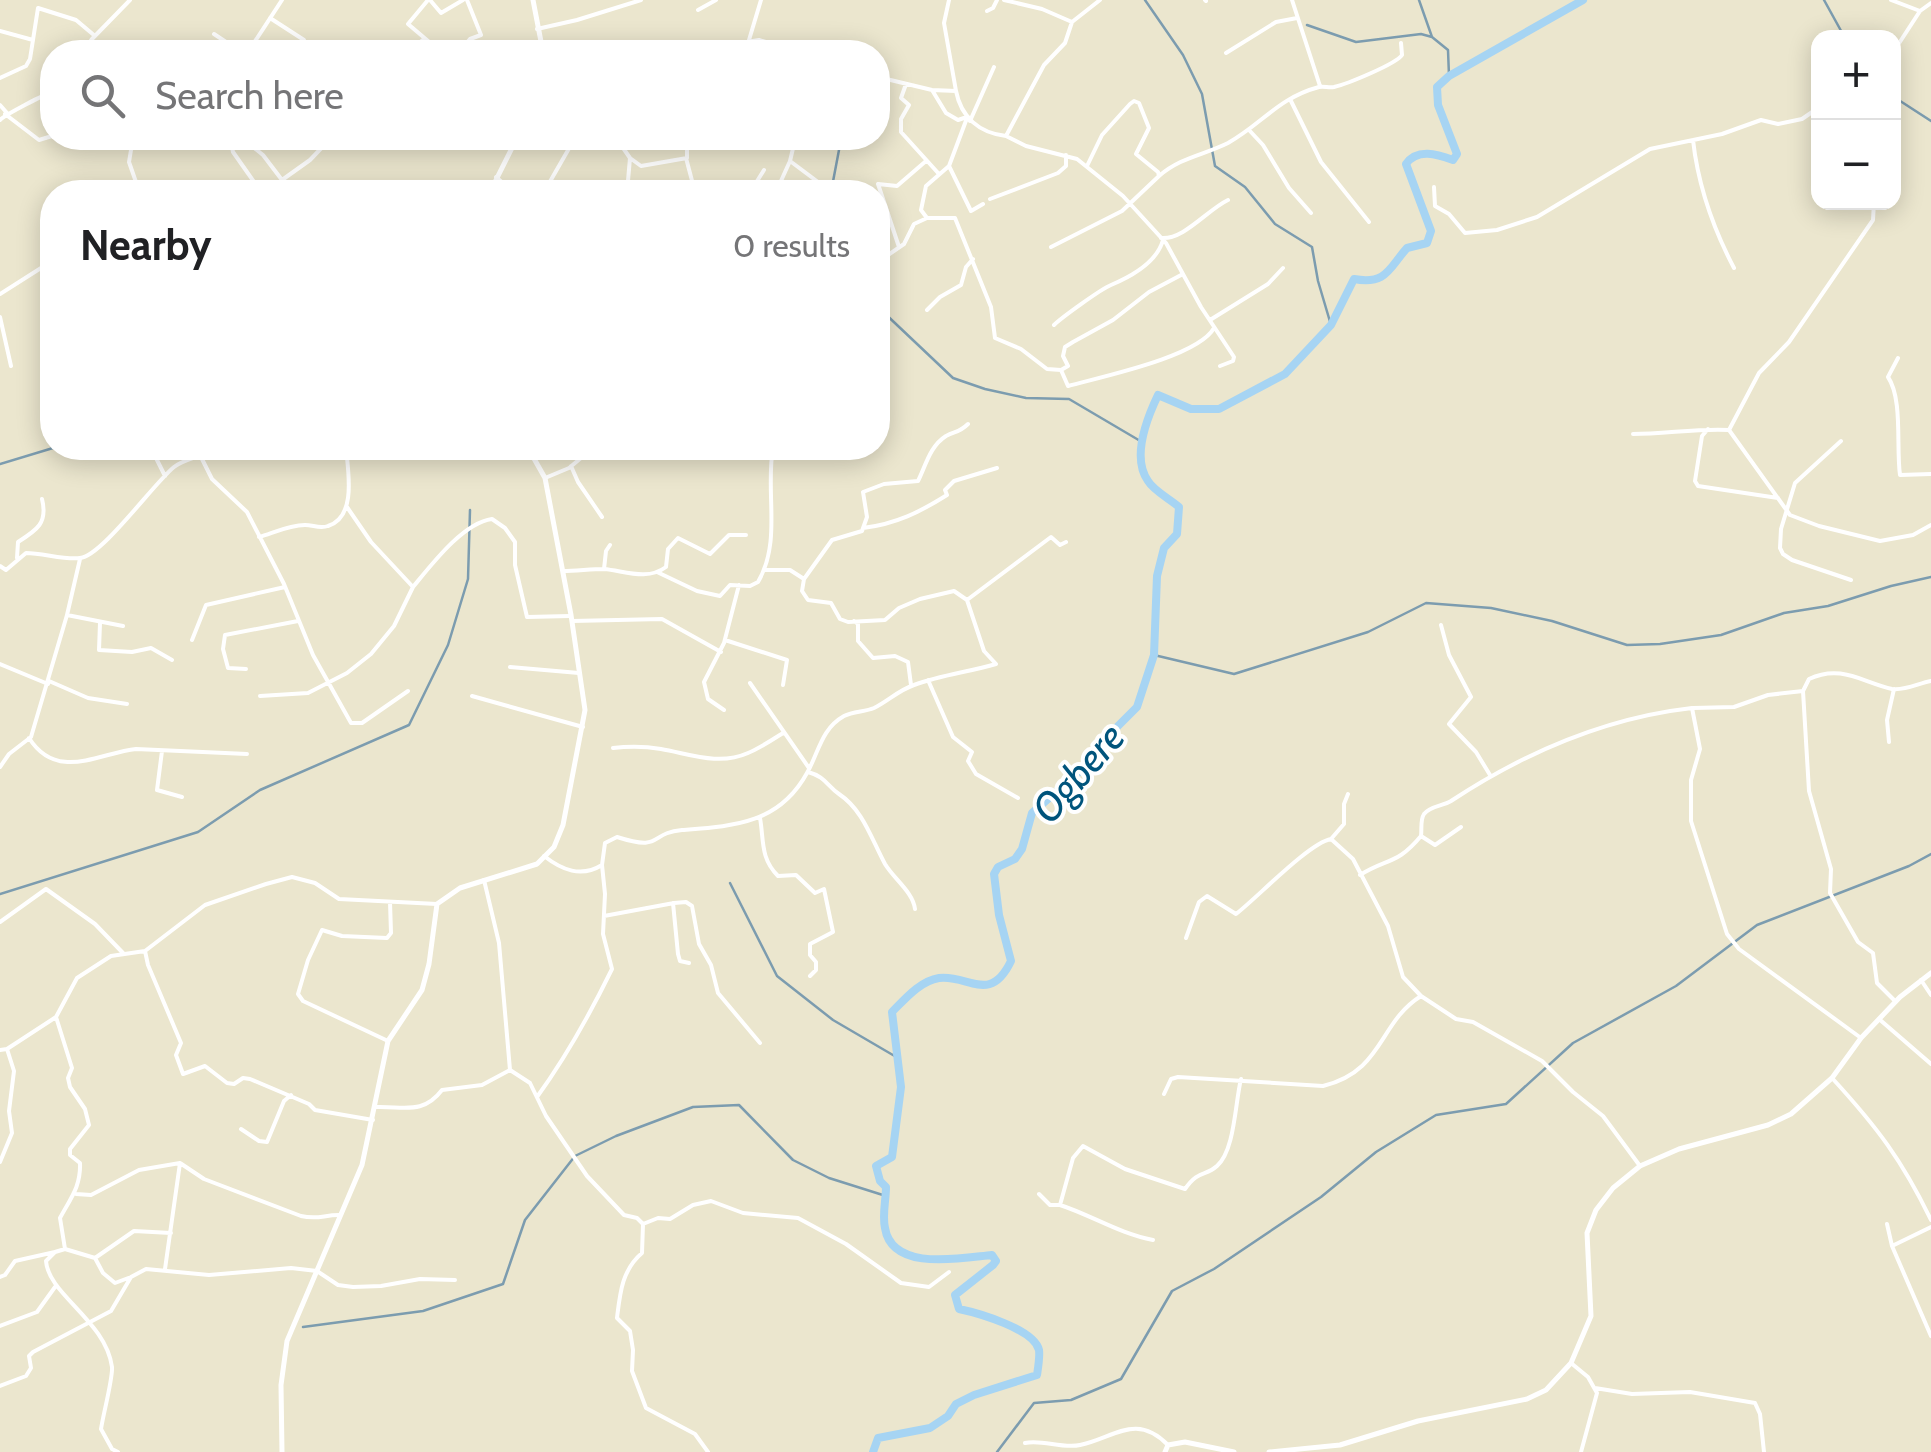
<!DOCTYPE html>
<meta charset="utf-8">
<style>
body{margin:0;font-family:Cabin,sans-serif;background:#f2f2f2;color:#202124}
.controls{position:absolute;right:30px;top:30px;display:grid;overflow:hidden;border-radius:20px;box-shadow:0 5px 25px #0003}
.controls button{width:90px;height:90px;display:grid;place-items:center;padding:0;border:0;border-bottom:2px solid #e0e0e0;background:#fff;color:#202124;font:50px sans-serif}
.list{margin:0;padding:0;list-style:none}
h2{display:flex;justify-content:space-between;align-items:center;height:130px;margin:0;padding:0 40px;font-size:42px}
h2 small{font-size:32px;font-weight:400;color:#757577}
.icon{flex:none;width:55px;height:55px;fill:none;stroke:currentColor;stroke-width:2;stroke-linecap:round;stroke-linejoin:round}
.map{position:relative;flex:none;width:1931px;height:1452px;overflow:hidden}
.search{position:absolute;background:#fff;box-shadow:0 5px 25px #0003;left:40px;top:40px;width:850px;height:110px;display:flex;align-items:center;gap:25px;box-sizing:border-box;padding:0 35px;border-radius:40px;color:#757577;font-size:38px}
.panel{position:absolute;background:#fff;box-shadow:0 5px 25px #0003;left:40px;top:180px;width:850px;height:280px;border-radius:40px}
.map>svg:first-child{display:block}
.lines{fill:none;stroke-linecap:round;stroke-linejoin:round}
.stream{stroke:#7c9caf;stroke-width:2.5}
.river{stroke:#a6d4f3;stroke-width:8}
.minor{stroke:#fff;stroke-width:4}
.tertiary{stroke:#fff;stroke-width:5}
.labels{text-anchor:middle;stroke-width:8;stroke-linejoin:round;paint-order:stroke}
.water-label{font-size:40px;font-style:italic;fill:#00547c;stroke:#fff}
</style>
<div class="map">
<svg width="1931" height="1452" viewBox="0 0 1931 1452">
<rect width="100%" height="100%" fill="#ebe6ce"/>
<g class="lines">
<path class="stream" d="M1145,0l38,55 19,39 13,72 30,21 30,37 37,23 6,34 13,44
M1419,0l13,37 16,13 1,26
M1824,0l21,38
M1307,25l49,17 65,-8 11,3
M1894,97l37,24
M831,138l8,12 -8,42
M878,307l75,71 32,11 41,9 43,1 73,43
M0,464l53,-16
M1154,655l80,19 134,-42 58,-29 65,5 61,13 75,24 33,-1 61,-9 63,-22 44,-7 63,-20 40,-9
M730,883l47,93 56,44 65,38
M0,894l198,-62 62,-42 149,-65 39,-80 20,-66 2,-69
M303,1327l120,-16 80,-27 22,-64 50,-64 41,-20 77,-29 46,-2 54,55 36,18 57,18
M997,1452l37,-49 37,-3 50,-21 51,-88 42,-22 107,-72 55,-45 60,-37 70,-11 67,-61 103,-57 81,-61 152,-59 22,-12"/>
<path class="river" d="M873,1452l5,-14 52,-10 18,-12 8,-12 18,-9 63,-20c1,-7 3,-18 2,-25 -5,-21 -61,-37 -80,-41l-4,-14 38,-30 3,-4 -4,-6c-31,3 -100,17 -107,-27 -3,-13 1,-28 1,-41l-6,-6 -4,-15 16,-9 9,-70 -9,-75c13,-13 28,-31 47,-34 29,-4 51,27 72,-17l-12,-46 -5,-41 4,-7 17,-8 7,-10 10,-36 65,-57 9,-18 31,-31 17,-52 3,-79 7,-28 13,-14 2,-27c-9,-8 -25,-16 -31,-26 -17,-24 -1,-63 10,-86l33,14h28l66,-35 46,-49 23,-46c33,6 35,-11 53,-31l20,-5 4,-12 -25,-67c11,-16 31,-10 47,-4l4,-6 -19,-49 -1,-18 12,-11 134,-76"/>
<path class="minor" d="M428,0l-20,24 33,28
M430,0l11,13 22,-13
M949,0l-5,23 12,68
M1004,0l38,9 30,13
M1205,0l1,1
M1292,0l28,86
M1891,0l29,11
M698,10l18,-10
M987,11l6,-3 4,-8
M270,18l34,22 -1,12
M537,29l40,-9 64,-20
M0,31l33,9
M214,34l27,18
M749,40l12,-40
M1894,51l26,-40 11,-8
M83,52l9,-13 38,-39
M248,52l34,-52
M408,52l16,-13
M459,52l11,-13 11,-4 -14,-35
M741,52l5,-10 13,-2 40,12
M1226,53l50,-31 21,-4
M878,77l54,13 24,1c5,26 23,42 50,45l38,-71 21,-22 7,-21 28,-22
M0,78l26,-12 4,-7 8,-51 38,12 19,16
M906,84l-5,14 8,7 -8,14v13l38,42
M932,90l14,23 12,7 9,-3
M1290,99l31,63 48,60
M0,105l7,8
M5,114l34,26 13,-4
M967,118l-18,48 22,45 12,-7
M0,120c3,-4 41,-24 48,-26l4,6
M970,121l24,-54
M1249,130l14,15 26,43 22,25
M1006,136l20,10 51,13 46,37 43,47 35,64 33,50 -1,4 -13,5
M133,138l-4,24 8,23 -2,7
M230,138l3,14 28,40
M242,138l21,17 19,25
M592,138l26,7 78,-4 8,-3
M792,138l3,2 -5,21 32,24
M1693,140c5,45 20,88 41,128
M167,145l5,-7
M621,145l9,13 -3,34
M630,158l11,8 46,-8v-15
M686,158l9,34
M949,166l-23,20 -5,24 6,8h28l36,89 4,31 26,11 26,20 14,1 7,16c32,-9 130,-29 146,-58
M1159,176c22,-19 45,-21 69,-33 34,-19 50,-45 91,-56 5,-1 10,1 15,0 13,-3 62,-23 68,-32l-1,-12
M496,177l15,13 9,2
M1434,187l1,19 14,8 16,19 32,-3 40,-13 113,-68 72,-15 39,-14 17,4 24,-5 16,-11
M281,192l3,-3 -2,-9 28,-20 21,-22
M544,192l31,-54
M743,192l11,-6 10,-16
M776,192l14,-31
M990,199l68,-26 8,-7v-11
M1161,238c23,2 46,-28 67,-38
M899,247l-21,-63 19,2 29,-25
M1051,247l71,-36 37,-35 -1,-4 -22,-18 13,-26 -10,-25 -5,-2 -4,3 -28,31 -15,31
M878,262l26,-18 10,-20 13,-6
M0,294l52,-33
M927,310l13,-13 21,-12 5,-18 7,-8
M0,317l11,49
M1210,320l58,-36 15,-16
M1054,325c7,-7 47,-36 57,-40 19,-8 46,-23 52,-45
M1898,358l-10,19c15,22 8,70 12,98l31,-1
M1061,370l7,-4 -5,-10 2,-9 8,-5 40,-22 36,-28 34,-18
M1708,429l-6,7 -7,45 3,5 80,12
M1729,430l30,-57 30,-31 84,-122 1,-18
M1633,434c32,0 66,-6 96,-4l61,85 29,11 61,15 33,-6 18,-10
M1841,441l-46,42 -14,46 -1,19 3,6 9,6 59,20
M151,448l14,28
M201,457l11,22 35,33 37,72 29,71 38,68h11l46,-32
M571,466l7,16 24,35
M545,478l24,-10 24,-20
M863,528c33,-4 57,-16 84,-33l-2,-5 9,-9 43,-13
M259,537c14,-4 30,-12 46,-12 8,0 15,4 23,1 29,-9 20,-55 18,-78
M17,558l1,-16c19,-12 30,-19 24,-43
M80,559l-13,56 56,11
M0,566l6,4 20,-17c17,0 38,7 54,5 22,-2 74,-75 94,-91 10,-8 28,-10 42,-19
M604,569l2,-18 4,-6
M563,571c13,0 28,-2 41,-2 21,2 43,12 62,-2l2,-18 10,-11 32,16 19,-19h17
M657,572l40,19 23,5 10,-11 20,1 8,-4c24,-41 7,-90 15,-134
M804,579l28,-39 30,-9 5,-14 -4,-25 21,-8 34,-3c8,-16 12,-35 28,-45 10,-5 14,-4 22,-12
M413,587c19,-23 50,-64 79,-68l13,9 10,14v23l12,52 43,-1
M967,600l84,-63 9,8 6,-3
M572,621l90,-2 59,33
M854,621l4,3v17l15,17 22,-2 13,6 3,23
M100,623l-1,27 33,2 19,-4 21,12
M1441,625l8,30 22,42 -22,27 27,28 14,23
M192,640l14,-35 79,-18
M725,640l62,20 -4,25
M0,664l48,20
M510,667l69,6
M246,669l-18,-1 -5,-19 2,-14 73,-14
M928,680l25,57 19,15 -4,9 8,13 42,24
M49,681l39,17 39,6
M750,683l59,85
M1803,691l6,100 22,78 -1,24 28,49 15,11 4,30 18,18
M260,696l48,-3 39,-20 24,-19 23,-28 19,-39 -42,-45 -24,-35
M472,696l111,31
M1693,708l41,-1 34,-12 35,-4 6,-12c32,-15 53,3 83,10 13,2 27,-6 39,-8
M724,710l-16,-11 -4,-17 20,-39 15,-58
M29,738c28,44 70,15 107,11l111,5
M1889,742l-2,-22 7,-31
M613,748c16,-2 31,-2 48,1 29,5 58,17 87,4 12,-5 24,-13 35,-20
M162,751l-5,39 25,7
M0,767l9,-13 22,-17 36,-122
M808,772c18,5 18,13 31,22 24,16 32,44 46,70 9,15 28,28 30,45
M760,818c4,22 0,40 18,58l18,-1 19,18 9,-4 9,43 -23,12v11l6,7v8l-6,6
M1421,836l14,9 26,-18
M1331,839l13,-15v-20l4,-10
M544,856c18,14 37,22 58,9l3,-22 12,-6c47,15 31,-4 65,-7 52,-4 97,-6 125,-57 12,-21 14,-44 37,-57 9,-5 21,-4 30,-8 14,-7 25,-18 40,-23 27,-10 55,-13 82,-21l-12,-13 -17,-51 -13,-9 -34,8 -21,9 -14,12 -37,2 -8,-3 -9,-16 -23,-3 -6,-9 2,-12 -14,-9h-26
M1360,875c27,-17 37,-10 61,-39 1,-7 -1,-16 3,-22 6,-8 19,-8 27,-13 73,-48 153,-83 241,-93l8,41 -9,31v41l36,113 12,15 122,89
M484,880l15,63 11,127 20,13 16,33 41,60 37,39 13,3 6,6 -1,29c-20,17 -22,40 -25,65l13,13 3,19 -1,21 14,37 49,26 13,18
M673,903l5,51 2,7 9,2
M604,916l70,-13 12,-1 6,4 7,38 12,21 7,28 42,50
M0,922l46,-33 49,35 28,29
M1186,938l13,-36 8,-6 29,18c22,-17 73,-71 95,-75l22,20 35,67 15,51 18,19 35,23 17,3 69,39 31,31 30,24 37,50
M145,951l3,14 33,78 -5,12 7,19 22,-8 22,17 7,1 9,-6 7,1 59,25 6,6 58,10
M1921,980l10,15
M56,1017l16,51 -4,10 2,9 15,22 4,16 -19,24v6l10,8c1,24 -10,36 -20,55l5,31 -10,3 -9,9c2,33 60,60 66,106 1,11 -9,48 -11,62l11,20 6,3
M1879,1019l52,45
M388,1041l-85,-40 -5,-7 10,-34 14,-30 20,6 45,2 4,-5 -1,-31
M0,1050l7,-1 49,-32 21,-39 34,-22 34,-5 60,-46 61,-21 26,-7 23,6 24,16 98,5
M1832,1078c45,49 70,82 99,142
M1164,1094l7,-15 7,-2 145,9c61,-15 55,-63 98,-90
M537,1097c29,-40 53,-83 75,-128l-9,-35 2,-40 -3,-29
M376,1107c28,-1 47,8 66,-17l40,-5 28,-15
M241,1129l18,12 8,1 17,-41 7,-6
M0,1162l12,-29 -3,-22 5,-40 -7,-22
M76,1194l15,1 48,-25 41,-7 24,16 97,37c17,4 22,-1 38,-1
M1039,1194l11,11h10l13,-47 10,-12 42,23 60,20c14,-20 20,-12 32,-23 18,-16 18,-63 24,-87
M1060,1205c31,10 60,29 93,35
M643,1224l15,-6 12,1 23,-14 18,-4 32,12 55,5 48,26 55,39 28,4 20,-15
M1887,1224l5,22 39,90
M1892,1246l39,-19
M65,1249l30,9 8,15 12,10 16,-6
M95,1258l39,-27 37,2
M165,1269l15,-106
M0,1277l5,-2 10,-14 40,-9
M0,1326l37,-14 18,-25
M1571,1363l17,14 9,16 -16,59
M0,1386l26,-10 5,-8 -2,-12 4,-4 78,-41 20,-34 15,-8 63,6 82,-7 26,3 21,14 15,2 28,-1 39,-7 35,1
M1595,1388l37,6 58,-2 65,11 5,11 4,38
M1025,1443c17,-4 37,6 55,2 34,-7 56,-33 88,0"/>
<path class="tertiary" d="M533,0l10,52
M490,192l27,-54
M282,1452l-1,-67 6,-44 75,-176 26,-124 34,-51 7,-26 8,-60 23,-16 77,-24 17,-17 9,-22 22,-115 -14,-95 -26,-137 -17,-30
M1165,1452l3,-7 17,-3 49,10
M1269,1452l71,-7 78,-24 109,-22 19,-9 25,-27 20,-47 -4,-83 9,-23 17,-22 27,-22 39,-17 89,-24 23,-11 41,-36 29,-40 39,-41 31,-24"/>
</g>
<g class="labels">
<g class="water-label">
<text transform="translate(1078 773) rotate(-49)" y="14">Ogbere</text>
</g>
</g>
</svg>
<div class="controls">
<button>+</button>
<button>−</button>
</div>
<div class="search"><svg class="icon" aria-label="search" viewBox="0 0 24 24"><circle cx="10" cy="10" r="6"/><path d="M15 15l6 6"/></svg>Search here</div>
<section class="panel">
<h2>Nearby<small>0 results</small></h2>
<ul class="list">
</ul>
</section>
</div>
